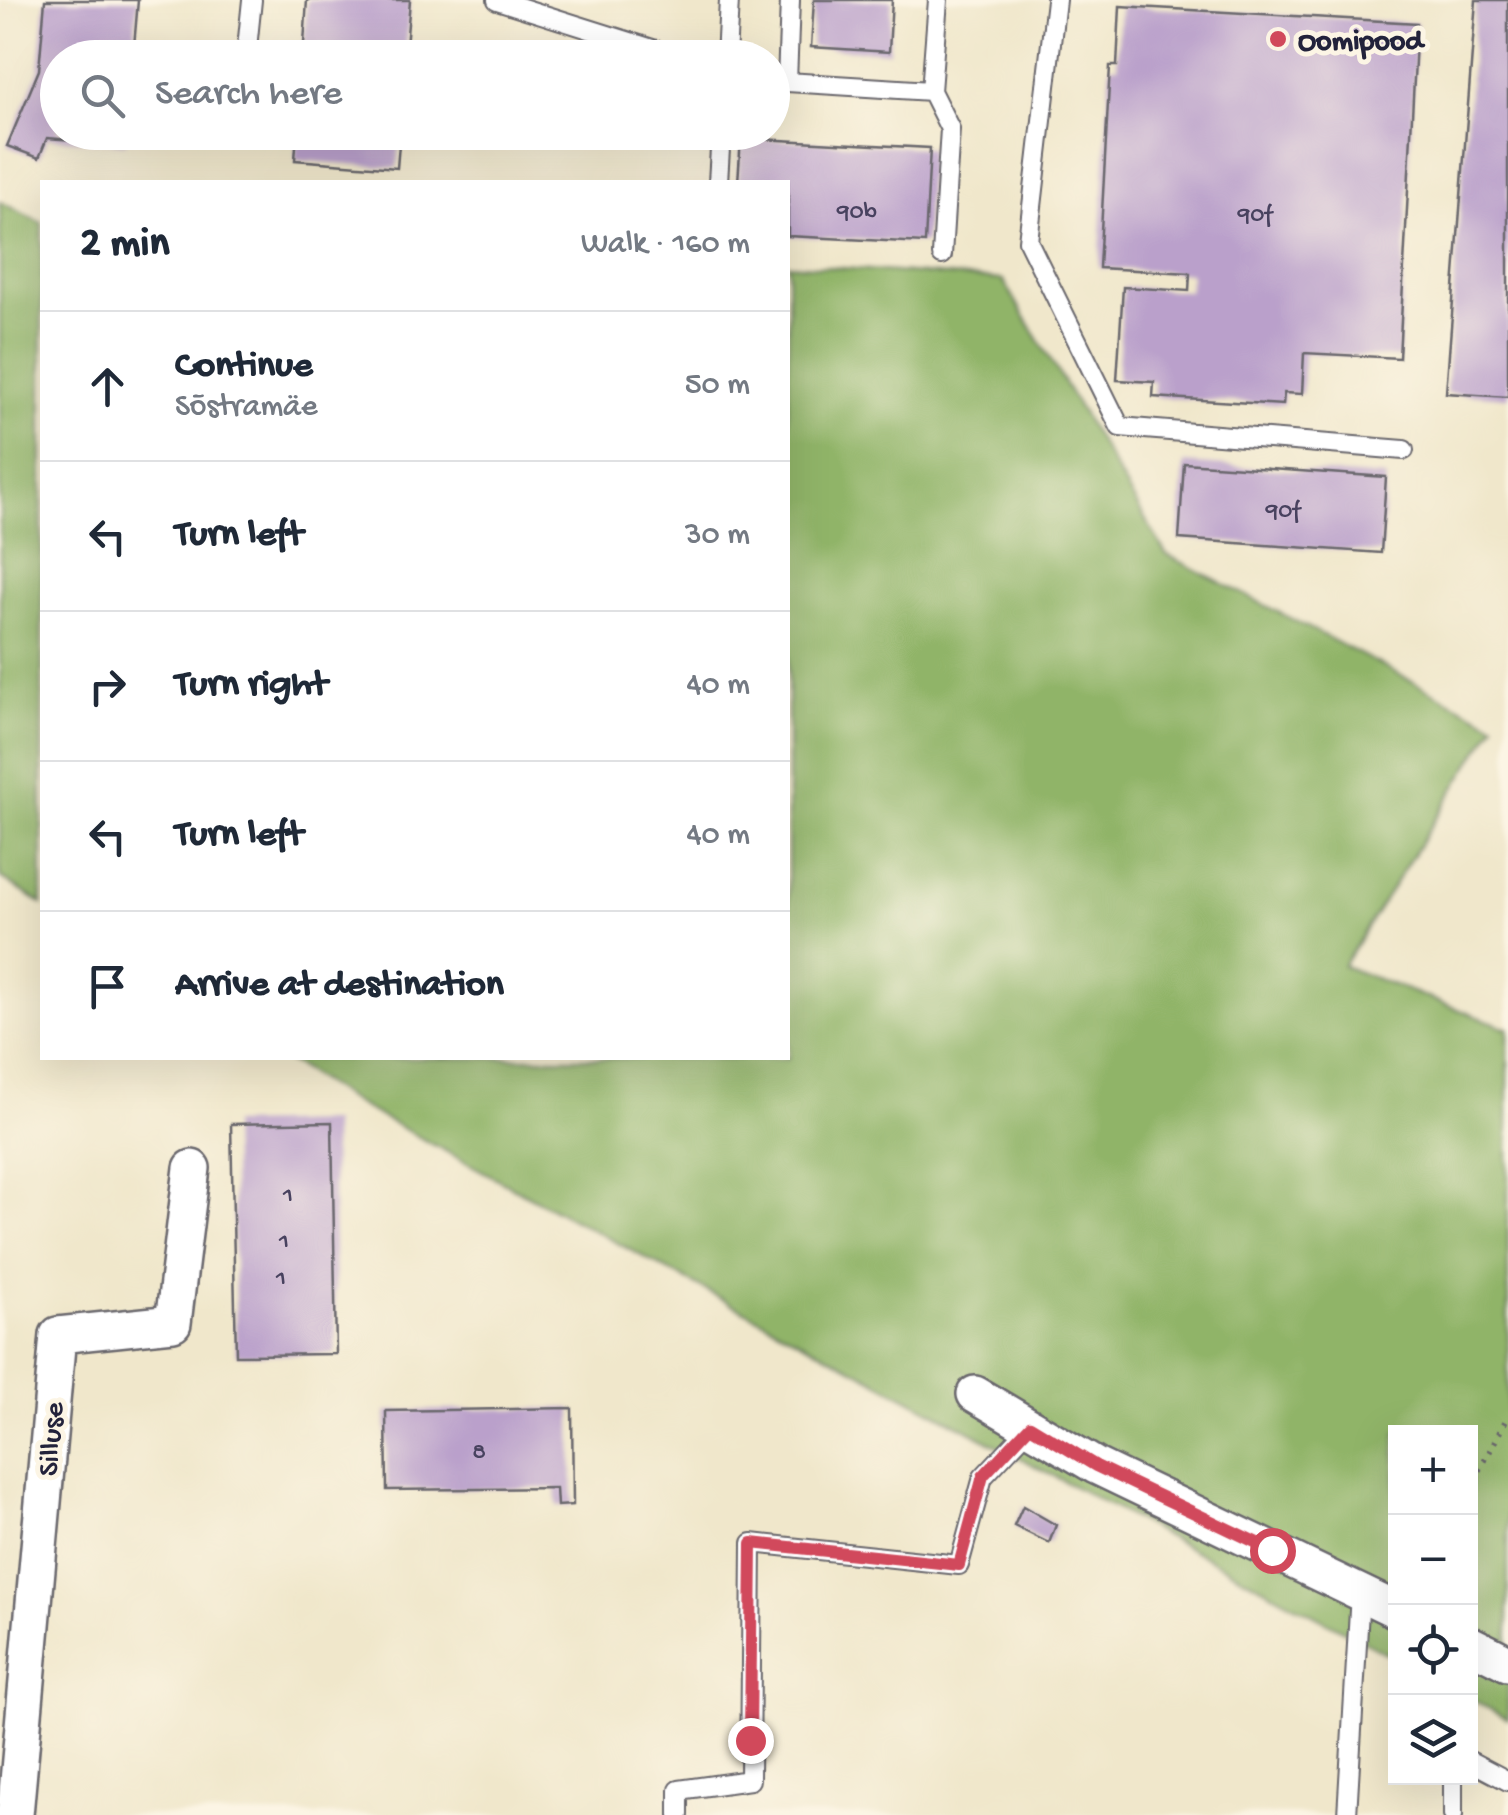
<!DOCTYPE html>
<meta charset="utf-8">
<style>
body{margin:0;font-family:"Gochi Hand",sans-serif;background:#f2f2f3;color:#1f2937}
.controls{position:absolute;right:30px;bottom:30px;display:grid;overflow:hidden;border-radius:0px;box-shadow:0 10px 40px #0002}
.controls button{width:90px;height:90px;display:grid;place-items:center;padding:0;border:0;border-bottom:2px solid #e0e1e3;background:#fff;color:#1f2937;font:50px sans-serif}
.stop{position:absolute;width:30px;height:30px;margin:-22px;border:8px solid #d1495b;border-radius:50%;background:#fff}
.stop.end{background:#d1495b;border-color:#fff;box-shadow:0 2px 10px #0008}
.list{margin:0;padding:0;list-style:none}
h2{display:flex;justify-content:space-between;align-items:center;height:130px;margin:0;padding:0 40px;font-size:42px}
h2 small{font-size:32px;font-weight:400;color:#747a83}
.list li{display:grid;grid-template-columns:65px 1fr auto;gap:30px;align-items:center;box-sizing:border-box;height:150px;padding:0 40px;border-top:2px solid #e0e1e3}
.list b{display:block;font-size:38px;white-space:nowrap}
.list p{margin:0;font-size:32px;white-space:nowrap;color:#747a83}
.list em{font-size:32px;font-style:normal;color:#747a83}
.icon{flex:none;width:55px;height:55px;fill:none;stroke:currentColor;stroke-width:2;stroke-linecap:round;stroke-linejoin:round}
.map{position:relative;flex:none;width:1508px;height:1815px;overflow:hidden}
.search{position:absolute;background:#fff;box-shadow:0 10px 40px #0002;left:40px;top:40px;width:750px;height:110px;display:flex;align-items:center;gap:25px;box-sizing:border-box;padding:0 35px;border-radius:55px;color:#747a83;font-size:38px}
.panel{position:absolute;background:#fff;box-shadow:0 10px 40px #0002;left:40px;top:180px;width:750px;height:880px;border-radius:0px}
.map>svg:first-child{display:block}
.forest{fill:#90b468;stroke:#596b52;stroke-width:2.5}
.building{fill:#baa0cb}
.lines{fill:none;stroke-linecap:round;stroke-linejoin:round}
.lane-casing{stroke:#6a676d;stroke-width:22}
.street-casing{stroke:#6a676d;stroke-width:40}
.path{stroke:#6a676d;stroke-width:6;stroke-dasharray:2.5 8;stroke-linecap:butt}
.lane{stroke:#fff;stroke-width:18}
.street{stroke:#fff;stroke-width:35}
.route{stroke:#d1495b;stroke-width:12}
.poi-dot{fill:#d1495b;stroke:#fcf5e5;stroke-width:4}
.labels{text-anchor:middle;stroke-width:10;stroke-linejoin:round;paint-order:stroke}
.number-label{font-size:25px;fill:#48425f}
.poi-label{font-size:30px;font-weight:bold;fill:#22223b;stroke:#fcf5e5;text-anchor:start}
.street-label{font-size:30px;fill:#22223b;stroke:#fcf5e5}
</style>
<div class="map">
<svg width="1508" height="1815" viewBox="0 0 1508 1815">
<rect width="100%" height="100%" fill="#fcf5e5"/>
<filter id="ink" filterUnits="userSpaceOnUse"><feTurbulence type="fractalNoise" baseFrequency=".01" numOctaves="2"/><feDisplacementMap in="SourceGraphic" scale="20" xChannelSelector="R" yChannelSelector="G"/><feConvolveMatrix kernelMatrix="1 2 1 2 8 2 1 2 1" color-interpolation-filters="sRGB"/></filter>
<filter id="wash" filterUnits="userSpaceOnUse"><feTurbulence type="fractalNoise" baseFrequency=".0048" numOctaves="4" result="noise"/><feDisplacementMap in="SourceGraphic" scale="40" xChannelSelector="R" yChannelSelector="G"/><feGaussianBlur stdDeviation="2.25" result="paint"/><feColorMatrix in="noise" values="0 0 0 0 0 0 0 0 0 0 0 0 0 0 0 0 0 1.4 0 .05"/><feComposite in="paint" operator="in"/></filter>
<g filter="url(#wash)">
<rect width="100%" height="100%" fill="#f0e7cb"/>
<path class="forest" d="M0,202l42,21v681l-42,-27z
M788,264l215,16 163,274 329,170 -152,242 165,62v691l-37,-20 -1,-267h-74l-1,226 -1040,-555 -71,-45h504z"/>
<g id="blocks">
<path class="building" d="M45,0h93l-5,58h-75v74h69l-1,12 -79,-6 -8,20 -32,-12 32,-76z
M307,0h103l-5,58h-102z
M814,0h78l-3,52 -78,-5z
M1476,0h32v397l-62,-4z
M1120,6l297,17 -18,335 -95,-5 -2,41 -18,-1 -1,12 -130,-8 1,-15 -37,-2 6,-93 66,4 1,-18 -91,-5 11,-202h7z
M297,132h103l-3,36 -102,-8z
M741,138l189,10 -5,95 -137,-7v-54h-50z
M1184,463l202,14 -5,76 -202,-14z
M332,1122l4,232 -100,1 -5,-231z
M572,1408l1,97 -16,1 -1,-18 -169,2 -1,-79z
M1023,1506l33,19 -7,18 -35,-17z"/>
</g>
</g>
<g filter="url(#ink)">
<use href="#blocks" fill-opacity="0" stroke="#6a676d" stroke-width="2.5"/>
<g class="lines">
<g class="lane-casing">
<path id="lane" d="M497,0l162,51
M790,0l-3,82 144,9 7,-91
M1056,0l-28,241 92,186 284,23
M246,58l6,-58
M726,58l3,-58
M931,91l19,38 -8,126
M718,182l3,-50
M1470,1761l38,20
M679,1815v-25l71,-10 2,-237 207,22 24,-88 47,-50
M1347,1815l13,-222
M1453,1815v-37"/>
</g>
<g class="street-casing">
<path id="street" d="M975,1394l121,72 300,144
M1470,1644l38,19
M15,1815l43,-480 115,-12 19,-155"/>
</g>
<path class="path" d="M1470,1489l38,-73"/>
<use href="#lane" class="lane"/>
<use href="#street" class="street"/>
</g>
</g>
<g class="lines" filter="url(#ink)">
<path class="route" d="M750,1740l2,-197 207,22 24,-89 47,-50 66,40 176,84"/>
</g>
<circle class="poi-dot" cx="1278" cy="39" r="10"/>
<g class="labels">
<g class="number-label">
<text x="857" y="218">90b</text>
<text x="1255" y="221">90f</text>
<text x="1283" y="517">90f</text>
<text x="288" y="1202">1</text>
<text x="284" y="1248">1</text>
<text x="281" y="1285">1</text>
<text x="479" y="1458">8</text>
</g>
<g class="poi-label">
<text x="1298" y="49">Oomipood</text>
</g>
<g class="street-label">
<text transform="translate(49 1439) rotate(-85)" y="10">Silluse</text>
</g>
</g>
</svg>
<div class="controls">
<button>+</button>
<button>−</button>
<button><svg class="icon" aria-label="locate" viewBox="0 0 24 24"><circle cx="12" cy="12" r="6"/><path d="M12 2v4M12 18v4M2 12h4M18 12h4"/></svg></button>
<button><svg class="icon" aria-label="layers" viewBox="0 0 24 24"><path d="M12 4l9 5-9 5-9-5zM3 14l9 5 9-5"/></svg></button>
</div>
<div class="stop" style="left:1272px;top:1550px"></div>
<div class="stop end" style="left:750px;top:1740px"></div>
<div class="search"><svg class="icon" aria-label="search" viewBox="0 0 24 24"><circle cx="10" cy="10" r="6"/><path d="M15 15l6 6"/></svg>Search here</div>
<section class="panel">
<h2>2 min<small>Walk · 160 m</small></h2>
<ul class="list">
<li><svg class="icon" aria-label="ahead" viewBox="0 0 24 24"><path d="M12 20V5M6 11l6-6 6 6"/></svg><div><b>Continue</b><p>Sõstramäe</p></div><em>50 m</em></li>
<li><svg class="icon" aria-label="left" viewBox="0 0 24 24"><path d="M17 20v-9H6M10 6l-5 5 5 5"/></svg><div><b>Turn left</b></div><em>30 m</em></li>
<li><svg class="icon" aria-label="right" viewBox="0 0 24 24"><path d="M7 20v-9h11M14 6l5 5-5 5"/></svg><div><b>Turn right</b></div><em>40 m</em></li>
<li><svg class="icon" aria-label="left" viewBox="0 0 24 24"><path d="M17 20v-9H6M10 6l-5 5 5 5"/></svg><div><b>Turn left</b></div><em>40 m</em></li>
<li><svg class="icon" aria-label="arrive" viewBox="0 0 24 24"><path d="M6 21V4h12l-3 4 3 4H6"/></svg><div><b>Arrive at destination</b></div></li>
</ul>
</section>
</div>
